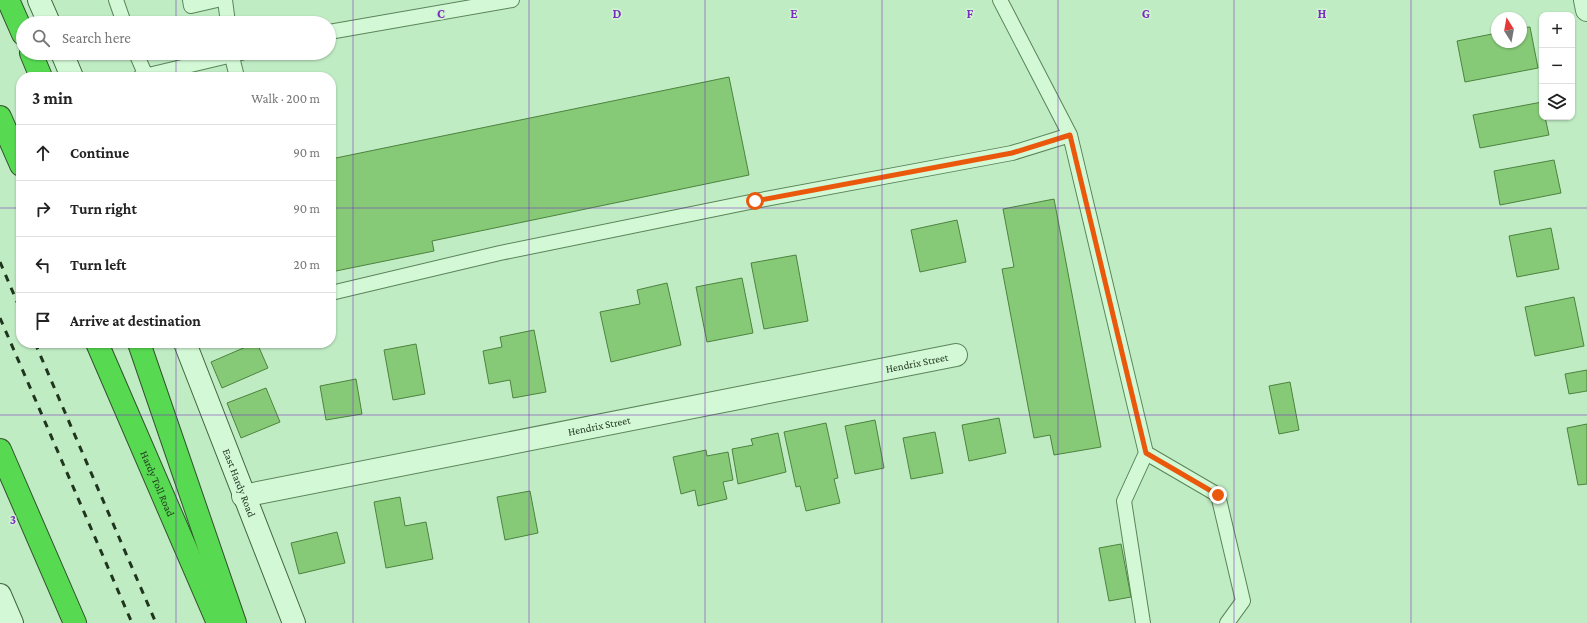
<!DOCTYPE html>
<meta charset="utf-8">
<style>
body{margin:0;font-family:"Crimson Pro",serif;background:#f6f6f6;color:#222}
.controls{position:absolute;right:12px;top:12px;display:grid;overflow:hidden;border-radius:8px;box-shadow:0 1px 3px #0004}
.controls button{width:36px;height:36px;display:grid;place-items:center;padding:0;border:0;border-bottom:1px solid #e0e0e0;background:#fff;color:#222;font:20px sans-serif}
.compass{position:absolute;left:1491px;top:12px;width:36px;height:36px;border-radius:50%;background:#fff;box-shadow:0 1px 3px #0004;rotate:349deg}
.stop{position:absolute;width:12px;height:12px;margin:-9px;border:3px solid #ea580c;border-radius:50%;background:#fff}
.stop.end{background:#ea580c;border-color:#fff;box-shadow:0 1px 4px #0008}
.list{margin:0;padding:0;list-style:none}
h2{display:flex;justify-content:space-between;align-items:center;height:52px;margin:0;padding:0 16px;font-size:17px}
h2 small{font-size:13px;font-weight:400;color:#767676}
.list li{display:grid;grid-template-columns:26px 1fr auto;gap:12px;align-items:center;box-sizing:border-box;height:56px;padding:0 16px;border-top:1px solid #e0e0e0}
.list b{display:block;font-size:15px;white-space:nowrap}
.list em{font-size:13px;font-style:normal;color:#767676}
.icon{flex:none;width:22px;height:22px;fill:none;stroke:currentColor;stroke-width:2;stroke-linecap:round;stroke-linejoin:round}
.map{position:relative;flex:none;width:1587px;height:623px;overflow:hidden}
.search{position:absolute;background:#fff;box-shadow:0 1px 3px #0004;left:16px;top:16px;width:320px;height:44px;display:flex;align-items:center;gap:10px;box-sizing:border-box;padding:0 14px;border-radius:22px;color:#767676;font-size:15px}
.panel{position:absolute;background:#fff;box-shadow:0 1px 3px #0004;left:16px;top:72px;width:320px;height:276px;border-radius:16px}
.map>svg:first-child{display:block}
.building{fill:#86ca77;stroke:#4d833f}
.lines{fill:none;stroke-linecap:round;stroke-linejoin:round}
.service-casing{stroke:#5b8558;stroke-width:16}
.minor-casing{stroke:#5b8558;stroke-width:24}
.secondary-casing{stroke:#40663c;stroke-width:24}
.motorway-casing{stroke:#32522d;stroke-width:24}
.service{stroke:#d3f8d6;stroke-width:14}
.minor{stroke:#d3f8d6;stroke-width:22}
.secondary{stroke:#d3f8d6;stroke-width:22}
.motorway{stroke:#57da52;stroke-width:22}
.rail{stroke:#1f351d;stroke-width:3;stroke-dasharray:7 7;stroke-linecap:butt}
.route{stroke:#ea580c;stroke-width:5}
.grid{fill:none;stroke:#7b2cbf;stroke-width:1;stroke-opacity:0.55}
.labels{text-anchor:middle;stroke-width:3;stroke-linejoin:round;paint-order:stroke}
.street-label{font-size:11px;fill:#1f351d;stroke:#cff4d3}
.grid-label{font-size:13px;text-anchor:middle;font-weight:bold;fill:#7b2cbf;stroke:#cff4d3;stroke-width:3;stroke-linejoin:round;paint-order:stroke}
</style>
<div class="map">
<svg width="1587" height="623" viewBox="0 0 1587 623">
<rect width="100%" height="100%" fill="#c0ecc4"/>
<path class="building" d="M1530,27l8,41 -73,14 -8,-41 40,-8v9h24v-14z
M729,77l20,98 -317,66 2,10 -103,21v-113z
M1542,102v15h3l4,18 -69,13 -7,-33z
M1554,160l7,33 -61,12 -6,-34z
M1054,199l47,248 -47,8 -4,-20 -16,3 -32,-169 12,-2 -11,-58z
M957,220l9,42 -46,10 -9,-42z
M1551,228l8,41 -42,8 -8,-41z
M796,255l12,66 -44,8 -13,-66z
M742,278l11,55 -46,9 -11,-55z
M667,283l14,62 -70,17 -11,-50 40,-8 -3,-14z
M1574,297l10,49 -49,10 -10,-49z
M534,330l12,62 -33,6 -3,-18 -21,4 -6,-33 19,-4 -2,-10z
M255,343h2l11,25 -46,20 -11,-26z
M416,344l9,50 -32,6 -9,-50z
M1587,370v21l-18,3 -4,-20z
M356,379l6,35 -36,6 -6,-34z
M1290,382l9,48 -20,4 -10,-48z
M266,388l14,34 -39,16 -14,-35z
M999,418l7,35 -37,8 -7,-36z
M875,420l9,48 -29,6 -10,-48z
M826,423l12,55 -4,1 6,24 -34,8 -6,-25 -4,1 -12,-55z
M1587,424v60l-9,1 -11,-57z
M935,432l8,41 -32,6 -8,-41z
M778,433l8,39 -48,12 -6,-35 21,-4 -2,-6z
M706,450l1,6 21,-4 5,28 -10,2 4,17 -29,7 -3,-16 -14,4 -8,-37z
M530,491l8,42 -33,7 -8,-43z
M400,497l5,29 21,-4 7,37 -47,9 -12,-66z
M337,532l8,31 -46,11 -8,-31z
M1121,544l10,53 -22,4 -10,-53z"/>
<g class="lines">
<g class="service-casing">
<path id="service" d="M116,0l8,23
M190,0l1,6 26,-6
M225,0l3,23
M1000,0l70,135 76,318
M329,32l183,-32
M136,53l10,23
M231,53l6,24
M140,77l101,-24
M331,293l169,-40 255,-52 257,-48 58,-18
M1143,623l-19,-122 22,-48 72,42 25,106 -16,22"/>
</g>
<g class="minor-casing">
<g id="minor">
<path d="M1585,0l2,10"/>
<path id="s1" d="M243,496l713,-141"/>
</g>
</g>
<g class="secondary-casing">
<g id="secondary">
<path d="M39,0l10,23"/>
<path d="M62,53l10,24"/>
<path id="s2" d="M185,343l109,280"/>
<path d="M0,595l12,28"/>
</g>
</g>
<g class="motorway-casing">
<g id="motorway">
<path d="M8,0l15,34"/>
<path d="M31,53l10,24"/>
<path d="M0,117l21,48"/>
<path id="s3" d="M97,343l121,280"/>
<path d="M139,343l96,280"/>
<path d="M0,450l75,173"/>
</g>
</g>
<use href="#service" class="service"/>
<use href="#minor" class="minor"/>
<use href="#secondary" class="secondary"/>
<use href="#motorway" class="motorway"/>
<path class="rail" d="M0,262l21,49
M0,318l132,305
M35,343l121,280"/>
</g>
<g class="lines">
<path class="route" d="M755,201l257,-48 58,-18 76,318 72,42"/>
</g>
<path class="grid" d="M176,0v23M353,0v623M529,0v623M705,0v623M882,0v623M1058,0v623M1234,0v623M1411,0v623M176,53v24M0,208h21M331,208h1256M176,343v280M0,415h1587"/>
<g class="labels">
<g class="street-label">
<text dy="4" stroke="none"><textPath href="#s1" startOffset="687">Hendrix Street</textPath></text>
<text dy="4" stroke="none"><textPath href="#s1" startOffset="363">Hendrix Street</textPath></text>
<text dy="4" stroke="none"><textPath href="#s3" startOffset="153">Hardy Toll Road</textPath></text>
<text dy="4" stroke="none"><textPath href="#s2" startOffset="150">East Hardy Road</textPath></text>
</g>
</g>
<g class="grid-label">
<text x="441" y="18">C</text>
<text x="617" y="18">D</text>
<text x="794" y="18">E</text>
<text x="970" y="18">F</text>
<text x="1146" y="18">G</text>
<text x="1322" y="18">H</text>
<text x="13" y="524">3</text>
</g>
</svg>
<div class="controls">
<button>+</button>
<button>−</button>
<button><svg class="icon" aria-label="layers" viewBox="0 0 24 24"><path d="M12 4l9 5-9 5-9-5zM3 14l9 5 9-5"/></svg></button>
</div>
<svg class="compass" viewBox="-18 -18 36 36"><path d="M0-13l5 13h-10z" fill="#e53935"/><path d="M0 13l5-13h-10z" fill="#767676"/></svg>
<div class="stop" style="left:755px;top:201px"></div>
<div class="stop end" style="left:1218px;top:495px"></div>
<div class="search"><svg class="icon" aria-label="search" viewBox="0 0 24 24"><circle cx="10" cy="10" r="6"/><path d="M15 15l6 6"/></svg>Search here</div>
<section class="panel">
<h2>3 min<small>Walk · 200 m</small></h2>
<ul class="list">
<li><svg class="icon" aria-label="ahead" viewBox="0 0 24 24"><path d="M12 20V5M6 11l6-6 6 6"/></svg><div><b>Continue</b></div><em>90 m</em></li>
<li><svg class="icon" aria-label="right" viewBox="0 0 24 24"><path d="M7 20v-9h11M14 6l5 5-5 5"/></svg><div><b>Turn right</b></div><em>90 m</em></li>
<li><svg class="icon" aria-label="left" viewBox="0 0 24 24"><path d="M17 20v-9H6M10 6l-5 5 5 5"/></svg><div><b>Turn left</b></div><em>20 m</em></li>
<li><svg class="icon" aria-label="arrive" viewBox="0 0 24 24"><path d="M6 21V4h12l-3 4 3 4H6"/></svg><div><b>Arrive at destination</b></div></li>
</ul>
</section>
</div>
